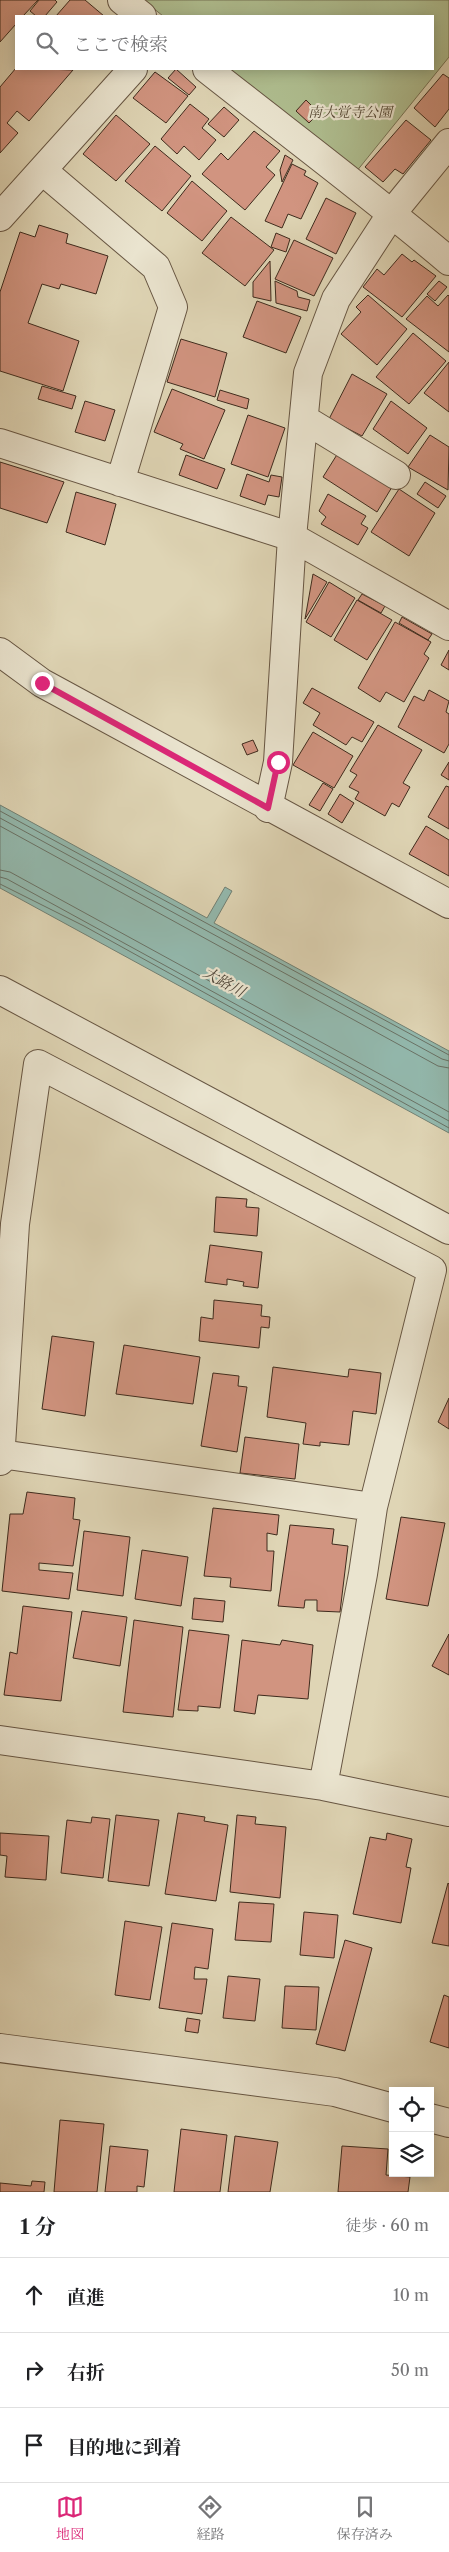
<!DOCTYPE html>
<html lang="ja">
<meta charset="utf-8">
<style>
body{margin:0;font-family:"Libre Caslon Text","Noto Serif JP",serif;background:#f2f2f2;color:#202124}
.controls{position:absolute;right:15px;bottom:15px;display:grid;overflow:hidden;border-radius:0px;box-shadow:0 2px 12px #0003}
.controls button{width:45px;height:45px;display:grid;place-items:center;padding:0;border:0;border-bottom:1px solid #e0e0e0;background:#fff;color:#202124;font:25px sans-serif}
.stop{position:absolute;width:15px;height:15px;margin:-11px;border:4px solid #db2777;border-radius:50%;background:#fff}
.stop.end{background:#db2777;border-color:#fff;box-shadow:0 1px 5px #0008}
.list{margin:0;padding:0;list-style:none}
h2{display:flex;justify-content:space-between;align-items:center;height:65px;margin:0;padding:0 20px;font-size:21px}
h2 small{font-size:16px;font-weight:400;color:#757577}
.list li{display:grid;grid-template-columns:32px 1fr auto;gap:15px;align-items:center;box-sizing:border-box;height:75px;padding:0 20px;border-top:1px solid #e0e0e0}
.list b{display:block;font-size:19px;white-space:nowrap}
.list em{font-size:16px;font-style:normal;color:#757577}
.icon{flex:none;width:28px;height:28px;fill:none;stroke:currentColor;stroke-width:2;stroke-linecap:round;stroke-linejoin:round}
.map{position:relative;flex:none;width:449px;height:2192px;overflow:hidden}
.search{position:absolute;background:#fff;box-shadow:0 2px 12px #0003;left:15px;right:15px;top:15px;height:55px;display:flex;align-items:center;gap:12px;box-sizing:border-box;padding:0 18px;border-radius:0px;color:#757577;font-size:19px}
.sheet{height:290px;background:#fff}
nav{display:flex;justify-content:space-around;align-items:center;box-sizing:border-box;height:70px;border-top:1px solid #e0e0e0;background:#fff;font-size:14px;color:#757577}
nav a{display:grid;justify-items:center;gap:2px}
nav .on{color:#db2777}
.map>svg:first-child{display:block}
.green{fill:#afbe90;stroke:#777456}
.water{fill:#93b9ae;stroke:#718074}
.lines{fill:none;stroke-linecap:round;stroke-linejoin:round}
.shore{stroke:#697266;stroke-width:1}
.building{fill:#d19480;stroke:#3f2b1d}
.minor-casing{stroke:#675643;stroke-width:30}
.minor{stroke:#eae4cf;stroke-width:28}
.route{stroke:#db2777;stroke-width:6}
.labels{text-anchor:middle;stroke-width:4.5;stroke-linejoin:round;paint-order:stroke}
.park-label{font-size:14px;font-style:italic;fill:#554834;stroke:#eae4cf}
.water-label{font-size:15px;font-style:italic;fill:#50473a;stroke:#eae4cf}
</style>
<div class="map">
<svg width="449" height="2192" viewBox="0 0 449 2192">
<rect width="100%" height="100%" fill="#dfd5b5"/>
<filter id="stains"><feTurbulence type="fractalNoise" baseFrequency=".004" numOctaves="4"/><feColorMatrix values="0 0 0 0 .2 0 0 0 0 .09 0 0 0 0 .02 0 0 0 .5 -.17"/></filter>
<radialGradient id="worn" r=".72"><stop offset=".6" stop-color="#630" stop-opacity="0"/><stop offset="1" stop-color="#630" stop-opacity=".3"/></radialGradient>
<path class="green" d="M143,0h306v57l-93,115 -128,-103h205v-53h-270z"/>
<path class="water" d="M0,805l207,113 18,-31 7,4 -18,32 235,128v82l-449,-245z"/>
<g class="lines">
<path class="shore" d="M0,811l449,244
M0,818l442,241 7,2
M0,826l438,240 11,2
M0,870l10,2 439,240
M0,877l7,2 442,242
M0,884l84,42 365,202"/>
</g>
<path class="building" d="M0,0h38l-15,16h-7v8l-16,18z
M39,0h16l2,2 -12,14h-9l-6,-5z
M70,0h15l19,16h-48z
M16,68l57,2 -44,51 -12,-10 -10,12 11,10 -18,20v-66z
M176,69l20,18 -7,8 -21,-17z
M155,72l33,24 -22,27 -33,-25z
M443,74l6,4v31l-14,18 -21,-19z
M306,100l13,13 -10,10 -13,-12z
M190,104l19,15 -7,9 14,12 -17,20 -15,-14 -7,8 -16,-15z
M224,107l15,13 -15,17 -16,-13z
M116,115l34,29 -34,37 -33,-27z
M406,120l25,20 -28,34 -8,-5 -12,13 -18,-15z
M254,131l26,20 -14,16 9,8 -30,35 -43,-36 19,-21 7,7z
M155,146l36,30 -29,35 -37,-30z
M285,155l8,5 -11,22 -2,-12z
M292,164l14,7 -2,4 14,8 -17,36 -13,-5 -6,14 -17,-7z
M192,181l35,30 -25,30 -35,-28z
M326,198l30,15 -20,41 -30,-15z
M231,217l43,33 -29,36 -43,-33z
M39,225l29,9 -2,9 42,13 -12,38 -35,-10 -2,5 -17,-5 -14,39 51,18 -16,50 -63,-20v-79l20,-60 15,5z
M276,233l14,6 -4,13 -15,-5z
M294,240l39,18 -19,38 -39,-17z
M402,254l10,8 2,-2 22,16 -34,41 -39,-30 14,-18 7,6z
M270,261l1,40 -18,-4v-15z
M275,281l22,10 1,6 12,3 -3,11 -31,-8z
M439,281l8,6 -12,14 -8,-7z
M368,295l39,34 -30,36 -36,-31 20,-22 -5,-5z
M448,295l1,1v56l-43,-33 21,-23 11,10z
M257,301l44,16 -15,36 -43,-16z
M413,333l33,28 -37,43 -33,-27z
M181,339l46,14 -12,44 -48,-15z
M449,362v50l-25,-19z
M352,374l35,20 -25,42 -33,-17z
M42,386l34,10 -4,13 -34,-10z
M172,389l53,21 -21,49 -24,-10 3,-5 -29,-12z
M220,390l29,9 -2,10 -30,-9z
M85,401l30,9 -10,31 -30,-9z
M391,401l36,27 -19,26 -35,-25z
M248,415l37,13 -17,49 -37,-13z
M430,435l19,12 -1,43 -40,-23z
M338,453l54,34 -15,25 -54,-35z
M186,455l39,14 -8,20 -38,-14z
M0,462l64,20 -17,41 -47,-15z
M247,474l22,8 2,-7 11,2 -3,20 -11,-2 -3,10 -25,-9z
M425,482l21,14 -8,12 -21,-14z
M399,489l36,24 -26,43 -38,-24z
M76,492l40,12 -11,41 -39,-13z
M328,494l38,22 -5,8 7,4 -10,17 -37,-21 5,-7 -7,-6z
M313,574l14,8 -22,37z
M329,582l26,16 -24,39 -25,-15z
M362,594l23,12 -4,7 -23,-13z
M357,600l35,20 -25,40 -33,-20z
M402,617l30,17 -4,6 -29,-17z
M395,622l36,20 -7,12 5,4 -25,44 -18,-10 -6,10 -22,-14z
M449,650v20l-8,-5z
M312,688l62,34 -12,20 -10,-5 -6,8 -33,-20 7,-12 -17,-10z
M429,690l20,11 -3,11 3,2v30l-5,9 -46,-26 16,-31 10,5z
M378,725l44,25 -19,33 7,4 -11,20 -7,-4 -7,13 -30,-17 4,-7 -10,-5 8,-12 -7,-4z
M313,732l40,24 -19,32 -41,-23z
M253,740l5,11 -11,4 -5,-11z
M449,762v18l-8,-5z
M323,783l10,6 -13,22 -11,-6z
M446,786l3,1v42l-21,-12z
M340,794l14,9 -12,20 -14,-9z
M426,826l23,14v36l-40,-22z
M216,1197l31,2 -1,8 13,1 -2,28 -43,-4z
M210,1245l52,7 -4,36 -15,-2 1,-4 -17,-3v6l-22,-3z
M214,1300l48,5 -1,11 9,1 -1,11 -8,-1 -2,21 -60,-7 2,-24 12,2z
M52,1336l42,6 -9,74 -43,-7z
M124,1345l76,12 -7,47 -77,-10z
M273,1367l75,10 1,-8 32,4 -5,41 -23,-3 -4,34 -29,-3v4l-17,-2 3,-21 -39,-6z
M213,1373l26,3 -1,10 9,1 -10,65 -36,-6z
M449,1398v31l-11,-7z
M245,1437l54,7 -4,35 -55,-6z
M27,1492l48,6 -2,21 7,1 -7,46 -34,-3v7l34,3 -4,26 -67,-8 8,-77h13z
M213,1508l66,7 -2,20 -10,-2v18h7l-3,40 -41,-4 1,-9 -27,-2z
M401,1517l44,6 -17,83 -42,-7z
M290,1525l44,4 -2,15 16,2 -8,66 -23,-1v-11h-12l-1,8 -26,-2z
M84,1531l46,6 -7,59 -46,-6z
M142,1550l46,7 -7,49 -46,-7z
M194,1598l31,3 -2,21 -31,-3z
M23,1606l49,6 -11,89 -57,-6 6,-43 7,2z
M82,1611l45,6 -7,49 -47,-8z
M134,1620l49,7 -10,90 -50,-5z
M189,1630l40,5 -9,73 -22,-2v5l-20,-1z
M449,1634v41l-17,-9z
M242,1640l38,5 2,-5 31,5 -5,54 -50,-4 -3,19 -21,-3z
M178,1813l27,4 -1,4 24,4 -12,76 -51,-7z
M116,1815l43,5 -10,66 -41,-5z
M237,1815l19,2 -1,7 31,3 -6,71 -50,-6z
M92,1817l18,2 -7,59 -42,-5 6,-53 24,3z
M0,1833l49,3 -3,44 -41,-3 2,-21 -7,-1z
M387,1833l25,6 -6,28 5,1 -10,55 -48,-9 17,-77 16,3z
M448,1883l1,1v62l-17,-3z
M239,1902l35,2 -3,38 -36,-2z
M304,1912l34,3 -4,43 -34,-3z
M125,1921l37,6 -12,73 -35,-5z
M172,1923l41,6 -5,40 -13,-2 -1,12h13l-5,35 -43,-6z
M345,1940l27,8 -27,103 -29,-7z
M228,1976l32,3 -5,42 -32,-3z
M285,1986l34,1 -3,43 -34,-2z
M444,1995l5,2v51l-19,-6z
M187,2018l13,2 -2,13 -13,-2z
M60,2120l44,4 -7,68h-43z
M181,2129l46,6 -7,57h-46z
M235,2136l43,6 -8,50h-42z
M110,2146l38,4 -4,37 -7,-1v6h-32z
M342,2146l46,3 -2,26 24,2 -2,15h-70z
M32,2181l13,1 -1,10h-44v-9l31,3z"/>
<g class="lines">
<g class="minor-casing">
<path id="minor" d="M122,0l20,16
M207,69c81,64 164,126 242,192
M43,171l113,96 17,40 -53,175
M0,217l133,-148
M304,419l92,56
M0,443l292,94 157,89
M0,652l42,31 407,221
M268,808l10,-46 14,-225 16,-164 28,-74 56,-86 57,-70
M0,990l449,240
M1,1454l372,53
M0,1461l15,-237 23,-160 394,206 -59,237 -10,67 -40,212
M0,1740l323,46 126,26
M0,2048l335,44 58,16
M430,2118l19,5"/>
</g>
<use href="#minor" class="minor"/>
</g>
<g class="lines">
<path class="route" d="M42,683l226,125 10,-46"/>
</g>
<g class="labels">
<g class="park-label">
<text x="350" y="117">南大覚寺公園</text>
</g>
<g class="water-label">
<text transform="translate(224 982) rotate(29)" y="5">大路川</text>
</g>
</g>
<rect width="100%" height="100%" filter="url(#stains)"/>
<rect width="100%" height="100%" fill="url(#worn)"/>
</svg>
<div class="controls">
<button><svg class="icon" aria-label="locate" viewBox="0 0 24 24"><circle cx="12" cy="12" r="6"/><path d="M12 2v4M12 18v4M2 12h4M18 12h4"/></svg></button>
<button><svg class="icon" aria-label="layers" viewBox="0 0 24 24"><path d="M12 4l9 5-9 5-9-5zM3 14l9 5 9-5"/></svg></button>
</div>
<div class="stop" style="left:278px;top:762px"></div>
<div class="stop end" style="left:42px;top:683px"></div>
<div class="search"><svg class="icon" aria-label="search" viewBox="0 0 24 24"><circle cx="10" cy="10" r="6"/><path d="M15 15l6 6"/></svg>ここで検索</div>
</div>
<section class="sheet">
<h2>1 分<small>徒歩 · 60 m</small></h2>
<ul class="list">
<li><svg class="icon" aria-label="ahead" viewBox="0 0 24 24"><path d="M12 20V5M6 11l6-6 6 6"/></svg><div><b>直進</b></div><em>10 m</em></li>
<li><svg class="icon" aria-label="right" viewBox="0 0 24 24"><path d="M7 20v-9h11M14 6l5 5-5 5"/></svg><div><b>右折</b></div><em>50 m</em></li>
<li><svg class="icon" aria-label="arrive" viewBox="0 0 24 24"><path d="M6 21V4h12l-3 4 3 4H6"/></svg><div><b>目的地に到着</b></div></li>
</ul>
</section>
<nav>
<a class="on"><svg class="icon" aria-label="map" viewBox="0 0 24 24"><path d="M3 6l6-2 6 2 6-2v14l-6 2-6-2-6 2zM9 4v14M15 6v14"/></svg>地図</a>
<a><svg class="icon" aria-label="directions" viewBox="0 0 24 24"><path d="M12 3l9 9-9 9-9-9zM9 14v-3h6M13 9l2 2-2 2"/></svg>経路</a>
<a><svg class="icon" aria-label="saved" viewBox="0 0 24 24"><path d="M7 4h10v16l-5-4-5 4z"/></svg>保存済み</a>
</nav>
